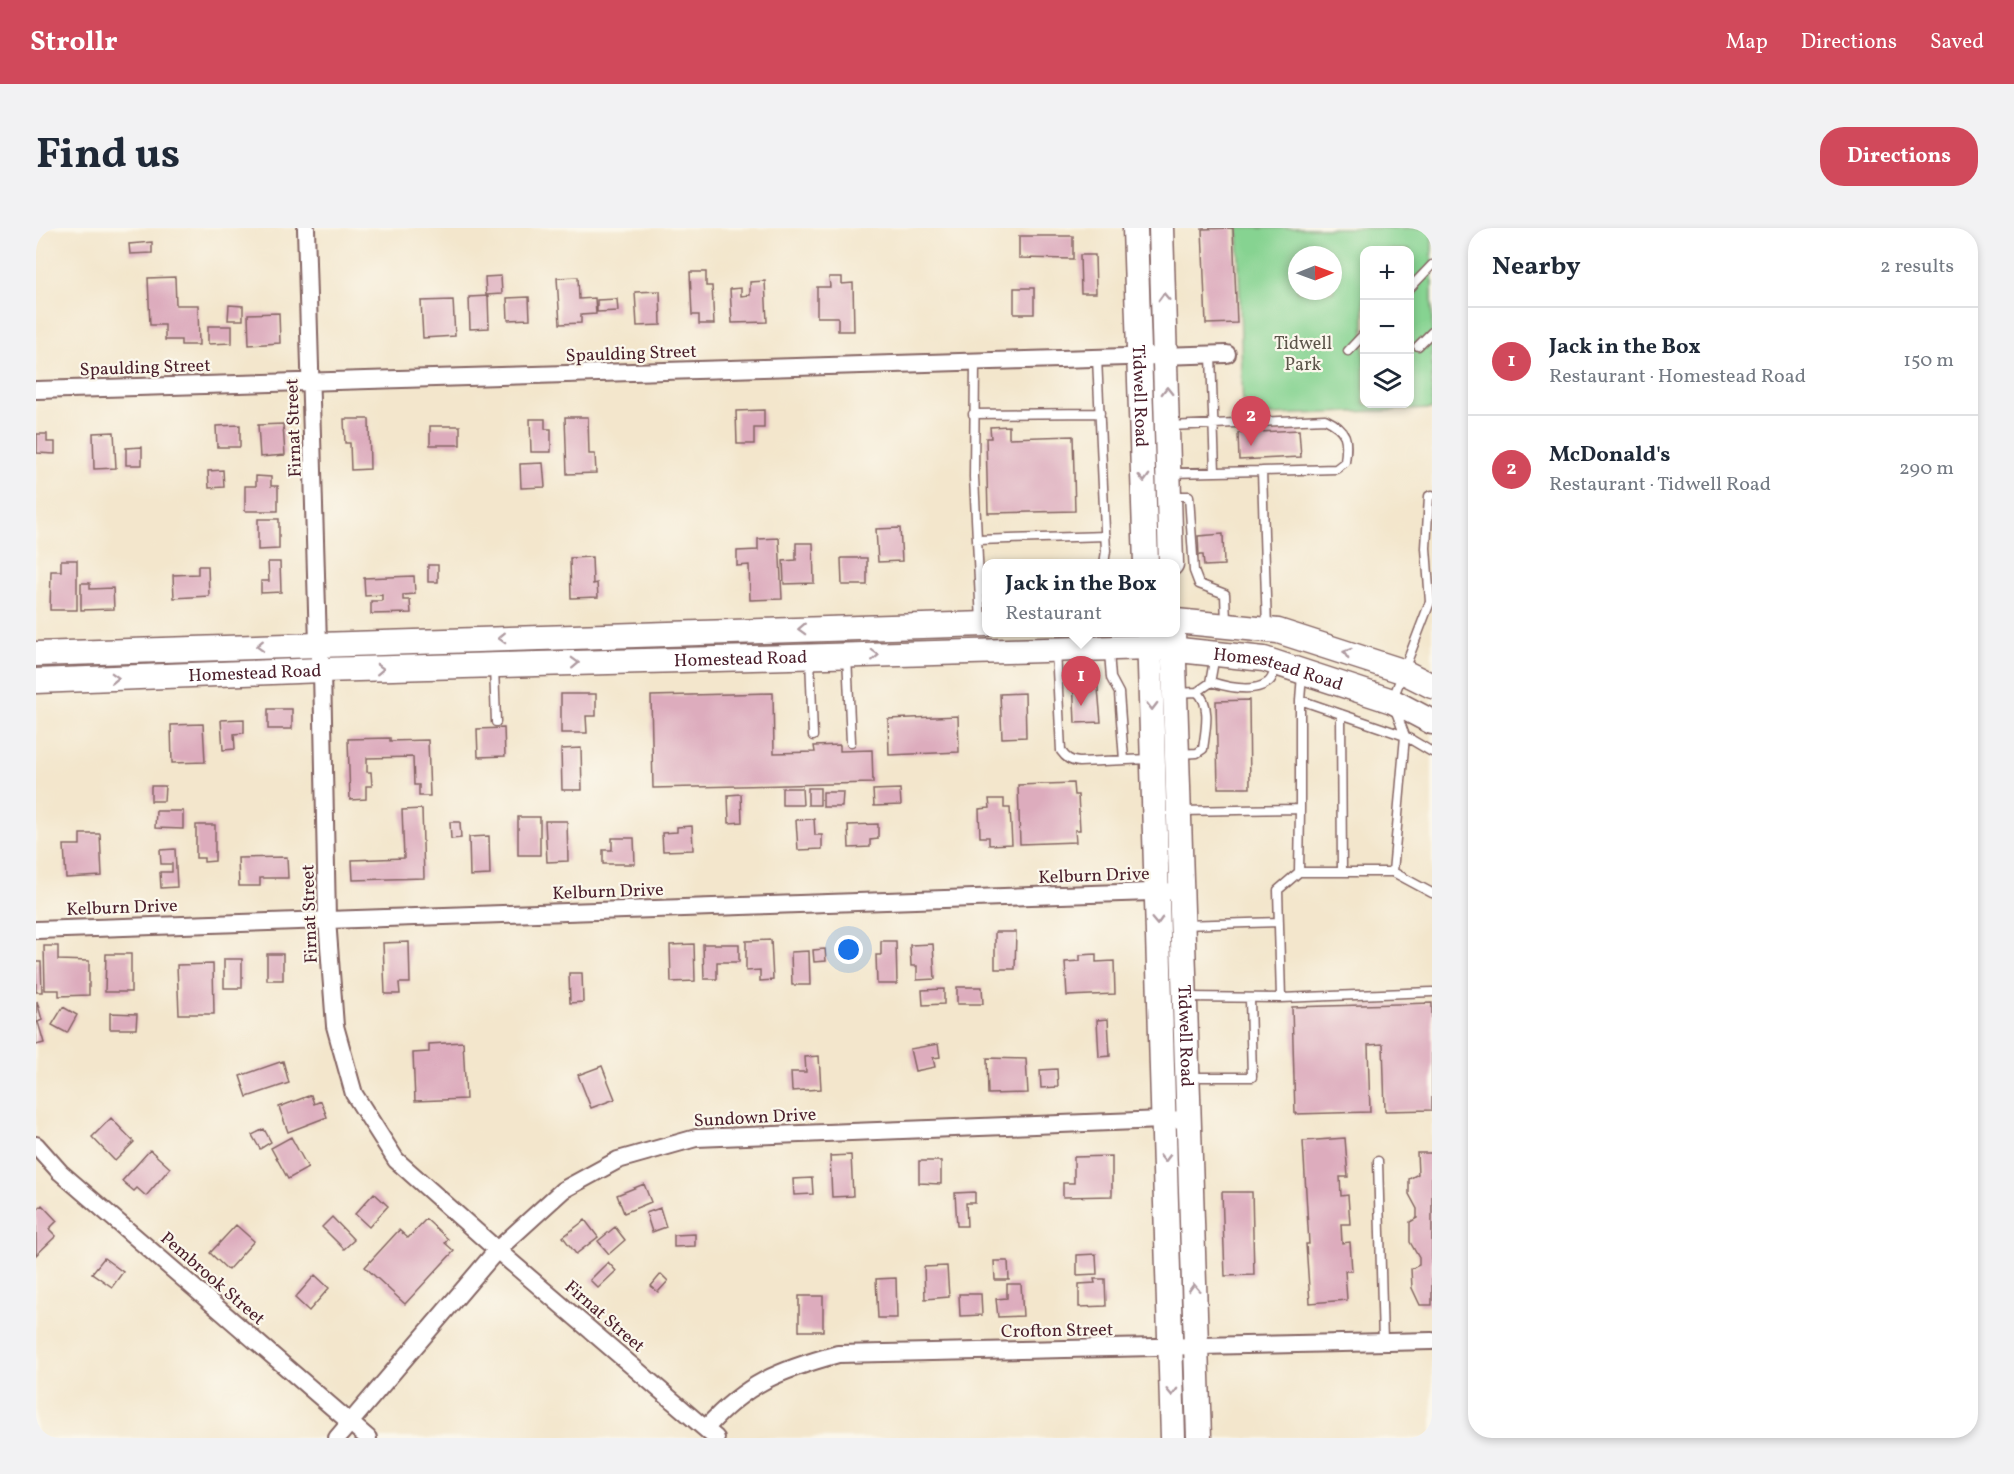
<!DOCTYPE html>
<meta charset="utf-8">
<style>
body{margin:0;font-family:Vollkorn,serif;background:#f2f2f3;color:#1f2937}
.controls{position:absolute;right:18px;top:18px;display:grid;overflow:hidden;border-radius:12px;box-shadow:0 3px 9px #0003}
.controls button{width:54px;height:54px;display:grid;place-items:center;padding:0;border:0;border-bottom:2px solid #e0e1e3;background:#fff;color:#1f2937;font:30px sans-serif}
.compass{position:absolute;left:1252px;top:18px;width:54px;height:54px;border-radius:50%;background:#fff;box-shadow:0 3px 9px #0003;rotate:89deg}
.you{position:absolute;left:813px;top:722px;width:21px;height:21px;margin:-15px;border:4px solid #fff;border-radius:50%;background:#1a73e8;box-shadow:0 0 0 9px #1a73e833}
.badge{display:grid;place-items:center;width:39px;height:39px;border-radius:50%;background:#d1495b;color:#fff;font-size:20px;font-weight:700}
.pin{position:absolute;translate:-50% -50px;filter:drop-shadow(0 2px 3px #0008)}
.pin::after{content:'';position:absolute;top:32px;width:21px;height:18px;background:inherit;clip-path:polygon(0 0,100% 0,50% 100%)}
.popup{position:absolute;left:946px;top:331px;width:198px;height:78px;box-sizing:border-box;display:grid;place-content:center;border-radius:12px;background:#fff;filter:drop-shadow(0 2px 4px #0005);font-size:20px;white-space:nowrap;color:#747a83}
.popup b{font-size:22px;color:#1f2937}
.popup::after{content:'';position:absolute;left:50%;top:100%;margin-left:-12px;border:12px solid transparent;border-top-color:#fff}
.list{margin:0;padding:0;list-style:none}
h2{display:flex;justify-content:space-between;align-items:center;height:78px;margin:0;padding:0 24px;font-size:26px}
h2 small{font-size:20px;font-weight:400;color:#747a83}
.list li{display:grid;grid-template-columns:39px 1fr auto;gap:18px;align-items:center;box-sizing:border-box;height:108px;padding:0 24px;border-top:2px solid #e0e1e3}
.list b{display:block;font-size:22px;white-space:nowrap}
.list p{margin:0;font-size:20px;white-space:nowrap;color:#747a83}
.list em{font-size:20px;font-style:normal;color:#747a83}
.icon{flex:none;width:33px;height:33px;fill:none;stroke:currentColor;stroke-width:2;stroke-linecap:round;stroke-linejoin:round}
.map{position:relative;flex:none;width:1396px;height:1210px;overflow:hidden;border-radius:24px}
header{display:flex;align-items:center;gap:36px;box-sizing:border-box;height:84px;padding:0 30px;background:#d1495b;color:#fff}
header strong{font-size:28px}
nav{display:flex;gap:33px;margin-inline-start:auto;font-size:21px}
.intro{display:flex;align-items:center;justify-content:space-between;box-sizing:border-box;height:144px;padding:0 36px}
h1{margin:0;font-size:42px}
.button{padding:15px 27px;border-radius:24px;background:#d1495b;color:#fff;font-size:21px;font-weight:700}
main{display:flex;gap:36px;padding:0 36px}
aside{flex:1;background:#fff;border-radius:24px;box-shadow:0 3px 9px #0003}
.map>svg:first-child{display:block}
.green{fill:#86d391;stroke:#68795e;stroke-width:1.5;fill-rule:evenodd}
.building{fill:#ddacbd}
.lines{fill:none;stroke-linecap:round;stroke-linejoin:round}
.lane-casing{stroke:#856563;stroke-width:11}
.street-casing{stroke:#856563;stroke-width:20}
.secondary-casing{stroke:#856563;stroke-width:27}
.lane{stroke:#fff;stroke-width:8}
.street{stroke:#fff;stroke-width:16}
.secondary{stroke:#fff;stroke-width:24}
.oneway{stroke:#ae9aa0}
.labels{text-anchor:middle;stroke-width:4.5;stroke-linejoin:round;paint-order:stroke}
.park-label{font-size:18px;fill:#5c554a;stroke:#fbf7ec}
.street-label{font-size:18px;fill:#4a1f2b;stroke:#fbf7ec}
</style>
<header>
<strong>Strollr</strong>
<nav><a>Map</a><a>Directions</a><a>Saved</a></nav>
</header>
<div class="intro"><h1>Find us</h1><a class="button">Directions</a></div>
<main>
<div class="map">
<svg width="1396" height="1210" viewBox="0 0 1396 1210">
<rect width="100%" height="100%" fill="#fbf7ec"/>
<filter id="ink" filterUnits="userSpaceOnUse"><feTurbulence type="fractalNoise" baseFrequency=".0167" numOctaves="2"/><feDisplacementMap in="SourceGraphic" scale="12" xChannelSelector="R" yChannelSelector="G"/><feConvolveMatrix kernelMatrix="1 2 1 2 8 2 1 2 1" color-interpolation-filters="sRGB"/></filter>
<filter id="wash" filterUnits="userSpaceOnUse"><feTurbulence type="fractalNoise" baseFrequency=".008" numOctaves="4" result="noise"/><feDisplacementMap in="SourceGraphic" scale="24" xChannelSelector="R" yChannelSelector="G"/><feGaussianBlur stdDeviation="1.35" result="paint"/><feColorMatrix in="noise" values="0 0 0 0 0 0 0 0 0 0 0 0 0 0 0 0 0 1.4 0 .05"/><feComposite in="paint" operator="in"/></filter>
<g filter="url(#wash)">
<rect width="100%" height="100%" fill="#f3e6cc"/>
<path class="green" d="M1202,0h194v181l-189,7zM1328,22h46v154h-46zM1261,27h36v36h-36z"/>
<g id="blocks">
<path class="building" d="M1197,0l4,95 -31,1 -4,-95z
M983,8h54v23l-54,-1z
M116,14v11l-22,1 -1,-10z
M1044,27h15l1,38h-15z
M654,44h16v14h6l2,38h-15v-9h-7z
M465,48l1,18 -16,1 -1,-18z
M139,49l1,28h22l1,40h-18v-5h-16v-15h-15l-2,-47z
M542,49l1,22 16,-1 1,16 -15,1v8l-21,1 -3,-46z
M793,49h13v7l11,-1 1,48h-16v-14h-21v-30h13z
M729,53l2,41 -35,1 -2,-34 11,-1v8l9,-1v-13z
M978,60h20v26h-20z
M624,63l1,34 -24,1 -2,-34z
M452,68l1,32 -19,1 -1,-32z
M493,69l1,22 -22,1 -1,-22z
M581,71l1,12 -21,1v-12z
M417,72l2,36 -32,2 -2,-37z
M193,77l14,1v14h-15z
M243,85l1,30 -31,2 -1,-31z
M172,98h24v17l-24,1z
M728,182v18h-10v16h-17l-1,-33z
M529,189h23l1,37h6l1,19 -29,1z
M308,191h25l1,50 -19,1 -1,-27h-5z
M494,191h15v10h6v23h-20z
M247,196l2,31 -25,2 -2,-32z
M204,197v22h-23l-1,-21z
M394,198h30v19h-30z
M973,198v12l64,-2 2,75 -87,2 -2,-75h5l-1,-11z
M1263,202l2,27 -62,3 -1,-27z
M78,204l2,36 -22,1 -1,-36z
M1,206h10v8h8v12l-18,-1z
M106,219v18h-16v-17z
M507,235l2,24 -24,1 -1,-24z
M187,242l1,17 -15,1 -1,-17z
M220,248l15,1v9h7v25h-33v-25h11z
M222,291h21v30l-21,1z
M864,300l2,33 -24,1 -2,-33z
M1187,306l1,31 -20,1 -1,-11h-4l-1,-19z
M743,310l3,61 -32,1 -1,-35 -12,1v-15l21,-1v-11z
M760,315h17l1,40 -30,1 -1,-23 13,-1z
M556,329l1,27 4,-1 1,14 -27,1 -1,-40z
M805,330h26v27h-25z
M25,332h16v50h-27l1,-39h10z
M232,334h12l1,30 -20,1v-12h8z
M392,337h10v17h-10z
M162,338h10l1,30 -35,2 -1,-23 25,-1z
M378,348l1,18 -12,1v5h7l1,13 -40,1v-13h11v-6l-17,1 -1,-18z
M45,355h9v6l23,-1 1,21 -33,1z
M1061,449l4,45 -26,1 -2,-45z
M737,465l1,60 41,-1 -1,-6 26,-1v6l32,-1 1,33 -220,5 -2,-92z
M989,465l1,44 -24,1 -2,-44z
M525,466h35v22h-10l1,17h-26z
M1213,472l1,88h-32l-2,-87z
M232,481h24v20h-24z
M922,488l1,36 -70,3 -1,-36z
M208,491v14l-10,1 1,15 -12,1 -2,-30z
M167,496l2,38 -33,1 -1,-38z
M468,500l1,28 -27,1 -1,-28z
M354,510v3l38,-1 2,56h-11v-11h-5l-1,-28 -46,1v14h4l1,14h-6v13l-16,1 -2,-61z
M545,520l1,42h-20l-1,-41z
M1037,555l1,12h4l2,35h-5l1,12 -56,2 -2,-59z
M115,558h14l-1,15h-13z
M746,560h20l1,17h-21z
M772,560h12v17h-12z
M864,561l1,16 -27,1 -1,-16z
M787,564h20l-1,15h-19z
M705,566l1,28 -13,1 -1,-28z
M953,571h15v9h6l2,36 -23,1v-8h-9l-1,-28 11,-1z
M386,581l2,69 -71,2 -1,-20 52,-2 -2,-48z
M120,583h27v18l-28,-1z
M482,589h22v38h-22z
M778,591l1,16h7v14l-24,1 -2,-30z
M509,593h22l1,40 -21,1z
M414,594h10l1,16 -10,1z
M842,596v15l-8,1v7l-21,1 -1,-23z
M160,597h19v36l-11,1v-4h-8z
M656,598l1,24 -30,1 -1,-18 15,-1v-5z
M44,606h20l2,42 -36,2 -2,-33h16z
M453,608l1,39 -20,1 -1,-39z
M576,610h22l1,26h-32v-14h9z
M139,621l2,38 -16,1 -1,-16h12v-8h-11l-1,-14z
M251,629l1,21h-28v8h-21l-1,-28z
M959,704h21l-1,37h-20z
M735,712l2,40 -13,1v-11l-14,1v-30z
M845,713h15l1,43h-20l-1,-29h5z
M373,714l1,41h-11l1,11h-15l-2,-51z
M658,716l1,37 -24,1 -1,-37z
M667,716h36v18h-22v17h-13z
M897,716l2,35 -18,1v-14h-6l-1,-21z
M8,718h14v14l31,1v34l-30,1v-6h-14z
M789,721l1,12 -12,1 -1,-12z
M773,723l1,34h-18l-1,-33z
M70,726h25v38h-26z
M231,726h16v26h-16z
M1060,726v8l18,-1 1,33 -48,2 -2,-34 15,-1v-6z
M188,731h18v29h-18z
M0,734h5l1,30h-6z
M177,736l1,50h-35l-2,-49z
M533,745h13l1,29 -13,1z
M921,759h25l1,17h-26z
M908,761v15l-21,1 -1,-15z
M1,773l5,19 -4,2 6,21 -8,2z
M1396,775v107l-47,1 -2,-67 -15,1 2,67 -75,2 -3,-107z
M27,779l14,8 -10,18 -15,-8z
M74,785l27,1 -1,15h-26z
M1072,791l2,37 -11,1 -2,-37z
M427,814l3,57 -51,2 -2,-48 16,-1v-8z
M902,816l2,13 -7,1 2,9 -20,4 -5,-22z
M783,828l2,33 -29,2 -1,-19h15l-1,-15z
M951,830l39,1 2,34 -40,1z
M247,833l6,22 -42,14 -7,-21z
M566,838l13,33 -24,9 -13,-33z
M1021,841l1,18 -17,1 -1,-18z
M275,867l3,9 7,-3 6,16 -39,15 -9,-25z
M75,890l23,24 -19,19 -23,-24z
M228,901l7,13 -11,7 -8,-14z
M255,909l17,31 -20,11 -17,-31z
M1309,910l3,39h-8l1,19 7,-1 2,29h-9l1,19 8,-1 2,29h-7l2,29 -37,3 -4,-59h3l-6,-103z
M114,922l20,18 -24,28 -9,-8 -3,3 -12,-10z
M1381,925h15v152h-12l-8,-17 -1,-19 8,-4v-7l-9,-16v-20l7,-4v-9l-8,-15v-15l9,-5z
M815,927l2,41 -21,1 -2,-41z
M1076,928v40l-49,1v-14h11v-26z
M883,933h22v23l-22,-1z
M776,950l1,16 -19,1 -1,-16z
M608,956l7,18 -27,11 -7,-18z
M939,964v11h-9l1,23h-10l-2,-33z
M1186,964h30l2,83 -29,1z
M338,965l14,13 -19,21 -14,-13z
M6,977l15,16 -8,8 7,7 -20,19v-44z
M624,980l6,19 -14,5 -6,-19z
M296,989l22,23 -10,9 -22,-22z
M390,991l22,20 -3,4 9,8 -49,53 -40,-37 34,-37 9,8z
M549,992l13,17 -22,17 -13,-17z
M200,997l18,16 -26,29 -18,-17z
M579,999l10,13 -16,14 -11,-13z
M659,1006v12l-21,1v-12z
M1060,1026l1,20 -20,1v-20z
M68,1030l19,14 -11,15 -20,-14z
M958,1033h14l1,19h-14z
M572,1034l8,9 -18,17 -8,-8z
M911,1038l2,31 -24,2 -1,-32z
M625,1046l7,7 -10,11 -7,-6z
M279,1047l14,13 -20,23 -14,-13z
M860,1050l1,40h-19l-2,-39z
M1058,1051h11l1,27 -27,1v-23l16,-1z
M971,1056h14l2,32 -25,1 -2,-18 11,-1z
M923,1066h22l1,21 -22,1z
M763,1068h24v35h-24z"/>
</g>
</g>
<g filter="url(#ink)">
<use href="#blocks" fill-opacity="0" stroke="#856563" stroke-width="1.5"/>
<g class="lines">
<g class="lane-casing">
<path id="lane" d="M1374,60l22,-23
M1382,118l14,-14
M1312,123l16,-17
M1175,127l4,117
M1061,130l9,193 -2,13
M939,134l-1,115 7,145
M937,186l127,-1
M1134,198l155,-7c23,11 23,20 20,43l-9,7 -74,2 5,158
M1133,245l93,-2
M1396,267l-3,1 -3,52 4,54 -38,99 13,35 27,16
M1134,268h19l5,75 5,13 26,10 1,28
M941,312l129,-4
M1020,422l5,101c5,7 9,10 18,11l71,-3
M1073,424l2,26 8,15 5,67
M811,428l4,86
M774,429l3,79
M458,438l2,56
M1266,447l-2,25 105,36 -12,136
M1175,454c16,5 41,11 56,1 6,-3 7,-12 9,-17
M1161,464l13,-9 5,-28
M1141,465l20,-1c15,12 8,41 6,57l-6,4 -19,1
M1305,486l1,158
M1145,583l119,-2v-109
M1263,644h94l39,21
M1147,697l96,-3
M1152,769l93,1 151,-6
M1245,770l-3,-108 21,-18 1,-63
M1154,849h62l-2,-78
M1342,933l5,181"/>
</g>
<g class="street-casing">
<path id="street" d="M270,0l12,416 4,26 5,249 8,107 19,68 42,66 101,90 219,188
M0,162l1191,-36
M0,702l1145,-39
M0,917l24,27 308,266
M670,1200c40,-45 74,-58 132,-74l594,-13
M301,1210l160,-188 66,-60 55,-30 78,-22 492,-19"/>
</g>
<g class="secondary-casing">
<g id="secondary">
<path id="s1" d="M1099,0l11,336"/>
<path d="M1125,0l10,336"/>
<path d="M1140,393l102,10 124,40 30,15"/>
<path d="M1113,404l24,806"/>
<path id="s2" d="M1137,404l26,806"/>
<path d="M0,426l950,-30"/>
<path id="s3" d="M0,453l286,-11 829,-23 113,12 128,42 40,21"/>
</g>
</g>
<use href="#lane" class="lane"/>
<use href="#street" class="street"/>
<use href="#secondary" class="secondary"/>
</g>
<defs><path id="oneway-chevron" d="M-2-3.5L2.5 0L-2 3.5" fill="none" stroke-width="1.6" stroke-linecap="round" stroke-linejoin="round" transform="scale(1.5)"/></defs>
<g class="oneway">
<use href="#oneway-chevron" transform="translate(1128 69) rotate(-92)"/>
<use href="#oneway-chevron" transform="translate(1131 163) rotate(-91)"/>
<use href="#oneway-chevron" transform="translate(1108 250) rotate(88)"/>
<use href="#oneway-chevron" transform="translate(766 401) rotate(178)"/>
<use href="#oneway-chevron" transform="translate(466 410) rotate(178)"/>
<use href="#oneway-chevron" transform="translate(224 418) rotate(178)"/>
<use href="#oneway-chevron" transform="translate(1311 425) rotate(-162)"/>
<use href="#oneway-chevron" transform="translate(839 427) rotate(-2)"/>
<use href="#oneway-chevron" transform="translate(539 435) rotate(-2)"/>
<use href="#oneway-chevron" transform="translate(344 441) rotate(-2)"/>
<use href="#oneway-chevron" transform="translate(79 450) rotate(-2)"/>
<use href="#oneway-chevron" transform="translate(1116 478) rotate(89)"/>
<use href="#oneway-chevron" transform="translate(1121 693) rotate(88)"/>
<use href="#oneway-chevron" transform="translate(1129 930) rotate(89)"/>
<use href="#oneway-chevron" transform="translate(1158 1060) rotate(-92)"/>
<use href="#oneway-chevron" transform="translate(1136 1164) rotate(88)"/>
</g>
</g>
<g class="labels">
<g class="park-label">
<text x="1267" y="121">Tidwell<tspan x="1267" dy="21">Park</tspan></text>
</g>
<g class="street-label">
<text transform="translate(595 125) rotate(-2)" y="6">Spaulding Street</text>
<text transform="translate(109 139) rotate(-2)" y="6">Spaulding Street</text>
<text dy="6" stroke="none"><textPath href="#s1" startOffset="168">Tidwell Road</textPath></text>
<text transform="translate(257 200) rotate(-92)" y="6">Firnat Street</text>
<text dy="6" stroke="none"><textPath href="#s3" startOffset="705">Homestead Road</textPath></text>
<text dy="6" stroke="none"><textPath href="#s3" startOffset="1245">Homestead Road</textPath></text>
<text dy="6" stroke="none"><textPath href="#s3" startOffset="219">Homestead Road</textPath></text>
<text transform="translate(1058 647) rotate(-2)" y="6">Kelburn Drive</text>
<text transform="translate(572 663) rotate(-2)" y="6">Kelburn Drive</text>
<text transform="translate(86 679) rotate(-2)" y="6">Kelburn Drive</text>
<text transform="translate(273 686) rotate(-92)" y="6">Firnat Street</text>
<text dy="6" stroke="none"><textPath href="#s2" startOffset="404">Tidwell Road</textPath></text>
<text transform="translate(719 889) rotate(-3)" y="6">Sundown Drive</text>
<text transform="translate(177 1050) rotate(41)" y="6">Pembrook Street</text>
<text transform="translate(569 1088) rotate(41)" y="6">Firnat Street</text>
<text transform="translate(1021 1102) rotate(-1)" y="6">Crofton Street</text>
</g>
</g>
</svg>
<div class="controls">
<button>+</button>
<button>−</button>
<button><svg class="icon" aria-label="layers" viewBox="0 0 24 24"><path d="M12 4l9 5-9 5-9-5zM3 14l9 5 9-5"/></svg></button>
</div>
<svg class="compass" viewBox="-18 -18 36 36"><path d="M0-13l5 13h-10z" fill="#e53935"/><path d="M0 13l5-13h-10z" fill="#747a83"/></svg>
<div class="you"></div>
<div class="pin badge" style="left:1045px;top:478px">1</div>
<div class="popup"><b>Jack in the Box</b>Restaurant</div>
<div class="pin badge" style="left:1215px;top:218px">2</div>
</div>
<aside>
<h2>Nearby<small>2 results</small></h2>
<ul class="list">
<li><span class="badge">1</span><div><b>Jack in the Box</b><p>Restaurant · Homestead Road</p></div><em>150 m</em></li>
<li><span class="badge">2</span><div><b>McDonald's</b><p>Restaurant · Tidwell Road</p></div><em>290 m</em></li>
</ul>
</aside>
</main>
